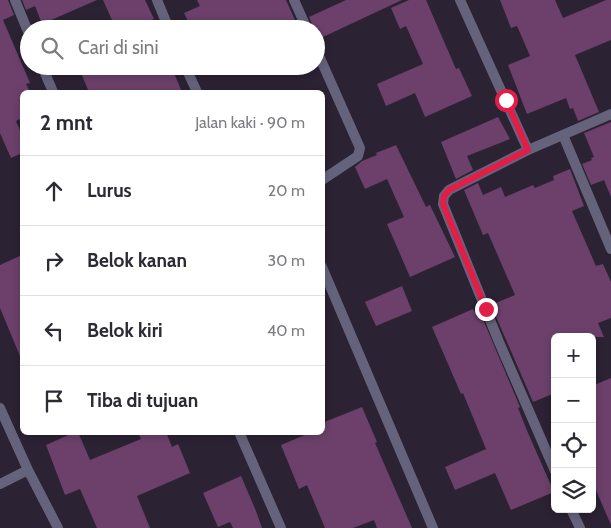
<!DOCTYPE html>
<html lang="id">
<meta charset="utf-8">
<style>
body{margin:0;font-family:Cabin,sans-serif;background:#f2f2f3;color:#2b2b33}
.controls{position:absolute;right:15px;bottom:15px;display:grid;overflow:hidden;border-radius:8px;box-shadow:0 2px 8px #0003}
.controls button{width:45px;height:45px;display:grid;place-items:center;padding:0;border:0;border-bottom:1px solid #e1e1e2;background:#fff;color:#2b2b33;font:25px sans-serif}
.stop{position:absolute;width:15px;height:15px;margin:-11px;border:4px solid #e11d48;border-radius:50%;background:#fff}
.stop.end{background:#e11d48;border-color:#fff;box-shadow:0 1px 5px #0008}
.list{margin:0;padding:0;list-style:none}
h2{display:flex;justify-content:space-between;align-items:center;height:65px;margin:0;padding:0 20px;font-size:21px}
h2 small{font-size:16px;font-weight:400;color:#7c7c81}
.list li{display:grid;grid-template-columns:32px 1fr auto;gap:15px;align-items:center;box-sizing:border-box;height:70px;padding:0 20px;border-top:1px solid #e1e1e2}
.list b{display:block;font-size:19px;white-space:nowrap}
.list em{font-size:16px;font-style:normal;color:#7c7c81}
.icon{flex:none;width:28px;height:28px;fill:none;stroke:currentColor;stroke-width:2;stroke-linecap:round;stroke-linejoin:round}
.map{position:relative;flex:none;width:611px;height:528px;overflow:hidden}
.search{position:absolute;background:#fff;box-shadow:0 2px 8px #0003;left:20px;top:20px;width:305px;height:55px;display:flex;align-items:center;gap:12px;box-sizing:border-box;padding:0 18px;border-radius:28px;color:#7c7c81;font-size:19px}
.panel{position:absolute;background:#fff;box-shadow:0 2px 8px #0003;left:20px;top:90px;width:305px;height:345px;border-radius:8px}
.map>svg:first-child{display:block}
.building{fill:#6c406a}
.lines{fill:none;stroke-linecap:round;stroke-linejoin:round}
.street{stroke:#65637c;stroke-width:10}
.route{stroke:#e11d48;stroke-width:6}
</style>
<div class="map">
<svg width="611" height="528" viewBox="0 0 611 528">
<rect width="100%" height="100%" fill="#2b2233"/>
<path class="building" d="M0,0h8l6,15 -11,5 27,63 -4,1 4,8h-8v26l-6,3 6,14v18l-11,5 -11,-25z
M22,0h75l-55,24 -7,-18 -9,4z
M103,0h42l9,19 -8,3 3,7h-33z
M197,0h89l13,29h-89l-4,-9 -15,7 -7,-14 16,-7z
M346,0h56l-79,37 -4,-8h-5l-5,-12z
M409,0h17l30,69 3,-1 13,28 -47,21 -10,-24 -29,13 -9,-22 46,-20 -17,-38 -6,3 -9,-21z
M500,0h55l8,18 43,-18h5v40l-36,15 24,57 -21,9 -5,-13 -3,1 -4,-11 -39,16 -19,-49 22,-9 -13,-30 -6,2z
M78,66h93l11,26h-93z
M498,117l12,22 -43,17 6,14 -17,9 -15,-37z
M611,122v75l-7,-17 -13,5 -9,-21 10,-4 -1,-2 3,-1 -10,-24z
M396,145l30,62 4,-2 25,52 -45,20 -23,-53 17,-7 -17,-38 -22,10 -10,-22 7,-6 15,-6 -1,-2z
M570,169l14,37 -12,5 24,55 7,-2 8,18v36l-13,5 6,14h-49v56l-22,9 -42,-97 24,-10 -27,-62 -5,2 -19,-45 14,-7 5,12 18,-8 4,10 28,-12 2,3 19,-8 -1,-4z
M22,255v106l-22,-53v-43z
M402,286l10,25 -36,15 -11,-24z
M473,309l2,3 4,-2 41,97 -2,1 10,25 26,59 -43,18 -16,-37 -40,17 -10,-23 41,-18 -23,-56 -2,1 -29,-67z
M611,378v147l-19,-44v-95z
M362,407l15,35 -2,1 37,85h-35l-3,-8 -21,8h-28l-18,-43 -8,4 -18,-44 31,-13h10v-9z
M75,432h3l12,28 51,-21 -3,-7h28l6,15 6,-3 12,29 -53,23 13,32h-53l-17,-39 -15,6 -19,-50z
M241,476l15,35 6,17h-29l-3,-6 -12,5 -15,-34z"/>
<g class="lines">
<path class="street" d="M15,0l14,34
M157,0l12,29
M294,0l13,29
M460,0l68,150
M316,49l44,99 -2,8 -36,24
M42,66l11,26
M185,66l12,26
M563,135l48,114
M322,267l111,261
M0,408l28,62 30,58
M239,432l42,96
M555,471l-56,-129 -56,-138 1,-8 5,-6 79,-40 83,-36
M0,484l28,-14
M571,509l9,19"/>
</g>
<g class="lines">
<path class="route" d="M486,309l-43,-105 1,-8 5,-6 79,-40 -22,-50"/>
</g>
</svg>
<div class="controls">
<button>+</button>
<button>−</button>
<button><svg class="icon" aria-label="locate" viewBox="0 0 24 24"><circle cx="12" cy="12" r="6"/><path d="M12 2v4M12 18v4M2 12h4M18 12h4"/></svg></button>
<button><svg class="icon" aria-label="layers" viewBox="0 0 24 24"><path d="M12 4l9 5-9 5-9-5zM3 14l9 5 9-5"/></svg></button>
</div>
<div class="stop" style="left:506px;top:100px"></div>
<div class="stop end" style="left:486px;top:309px"></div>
<div class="search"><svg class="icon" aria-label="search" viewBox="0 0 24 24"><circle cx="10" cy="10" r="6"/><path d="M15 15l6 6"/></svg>Cari di sini</div>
<section class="panel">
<h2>2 mnt<small>Jalan kaki · 90 m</small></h2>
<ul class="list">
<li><svg class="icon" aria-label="ahead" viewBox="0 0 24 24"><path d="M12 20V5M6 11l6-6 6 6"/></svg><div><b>Lurus</b></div><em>20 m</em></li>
<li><svg class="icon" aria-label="right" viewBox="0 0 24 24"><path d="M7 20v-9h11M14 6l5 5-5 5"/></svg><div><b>Belok kanan</b></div><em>30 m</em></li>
<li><svg class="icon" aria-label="left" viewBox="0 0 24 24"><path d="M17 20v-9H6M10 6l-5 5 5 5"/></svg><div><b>Belok kiri</b></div><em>40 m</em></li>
<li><svg class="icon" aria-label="arrive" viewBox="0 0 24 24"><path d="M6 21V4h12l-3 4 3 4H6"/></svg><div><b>Tiba di tujuan</b></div></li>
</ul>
</section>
</div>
